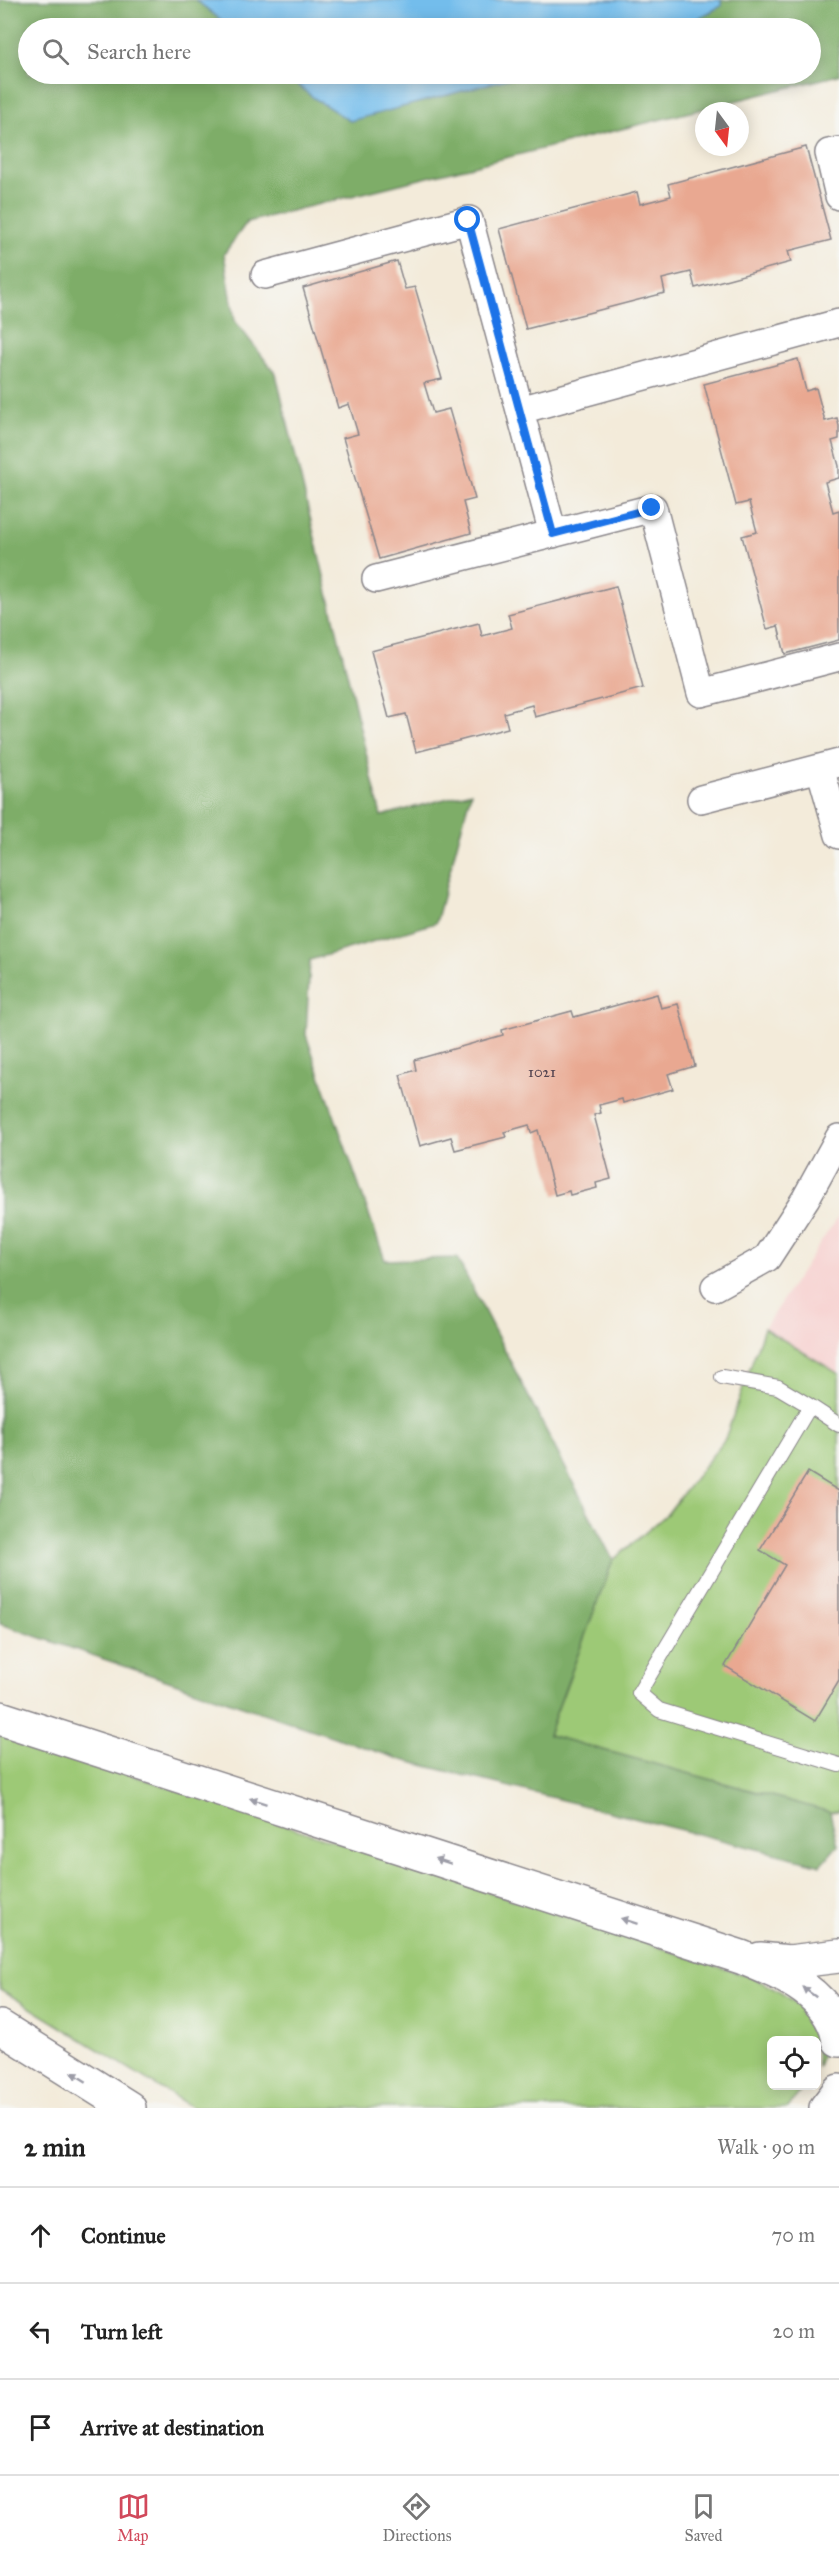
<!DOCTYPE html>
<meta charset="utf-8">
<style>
body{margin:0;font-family:"IM FELL Great Primer",serif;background:#f2f2f2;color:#222}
.controls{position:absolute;right:18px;bottom:18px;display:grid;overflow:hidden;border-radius:9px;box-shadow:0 3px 15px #0003}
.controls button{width:54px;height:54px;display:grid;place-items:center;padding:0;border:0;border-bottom:2px solid #e0e0e0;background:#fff;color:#222;font:30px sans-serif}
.compass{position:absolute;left:695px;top:102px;width:54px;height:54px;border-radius:50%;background:#fff;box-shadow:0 3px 15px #0003;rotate:165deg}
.stop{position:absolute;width:18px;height:18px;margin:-14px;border:4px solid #1a73e8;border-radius:50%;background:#fff}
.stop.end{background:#1a73e8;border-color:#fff;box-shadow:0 2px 6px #0008}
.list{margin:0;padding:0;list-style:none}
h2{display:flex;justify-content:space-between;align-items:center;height:78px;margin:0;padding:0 24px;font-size:26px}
h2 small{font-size:20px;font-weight:400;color:#767676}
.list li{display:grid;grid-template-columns:39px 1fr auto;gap:18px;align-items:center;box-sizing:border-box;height:96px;padding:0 24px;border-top:2px solid #e0e0e0}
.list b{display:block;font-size:22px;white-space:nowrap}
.list em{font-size:20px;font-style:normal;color:#767676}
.icon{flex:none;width:33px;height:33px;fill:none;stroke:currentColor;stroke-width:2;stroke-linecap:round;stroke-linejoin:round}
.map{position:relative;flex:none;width:839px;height:2108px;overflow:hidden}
.search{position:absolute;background:#fff;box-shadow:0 3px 15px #0003;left:18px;right:18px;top:18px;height:66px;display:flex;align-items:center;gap:15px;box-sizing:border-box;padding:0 21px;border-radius:33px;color:#767676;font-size:22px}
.sheet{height:366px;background:#fff}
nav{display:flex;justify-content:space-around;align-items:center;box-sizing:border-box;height:84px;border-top:2px solid #e0e0e0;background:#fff;font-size:16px;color:#767676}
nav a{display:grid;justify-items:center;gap:3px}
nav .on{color:#d1495b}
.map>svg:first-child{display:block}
.built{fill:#f7d0cf}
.green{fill:#9dc976;stroke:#607658;stroke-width:1.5}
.forest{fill:#7ead67;stroke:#506851;stroke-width:1.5}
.water{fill:#73bdec;stroke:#4a7094;stroke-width:1.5}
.building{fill:#e9a891}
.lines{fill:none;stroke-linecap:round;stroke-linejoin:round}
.lane-casing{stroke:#8a868a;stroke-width:16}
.street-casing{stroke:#8a868a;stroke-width:30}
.secondary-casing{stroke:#8a868a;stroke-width:36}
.highway-casing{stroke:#8a868a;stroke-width:36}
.lane{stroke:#fff;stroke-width:14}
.street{stroke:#fff;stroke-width:27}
.secondary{stroke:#fff;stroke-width:33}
.highway{stroke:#fff;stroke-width:33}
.oneway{fill:#9c9ca7}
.route{stroke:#1a73e8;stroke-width:8}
.labels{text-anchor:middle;stroke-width:4.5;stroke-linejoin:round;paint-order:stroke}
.number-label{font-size:15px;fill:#544450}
</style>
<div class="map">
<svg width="839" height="2108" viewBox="0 0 839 2108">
<rect width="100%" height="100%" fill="#f6f6f2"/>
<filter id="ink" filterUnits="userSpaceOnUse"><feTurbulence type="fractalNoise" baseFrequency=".0167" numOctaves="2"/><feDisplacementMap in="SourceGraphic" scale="12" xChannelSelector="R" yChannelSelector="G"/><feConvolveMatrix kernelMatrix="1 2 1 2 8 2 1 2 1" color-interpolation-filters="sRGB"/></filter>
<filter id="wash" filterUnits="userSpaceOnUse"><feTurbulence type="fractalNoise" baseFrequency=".008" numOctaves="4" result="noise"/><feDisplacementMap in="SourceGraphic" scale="24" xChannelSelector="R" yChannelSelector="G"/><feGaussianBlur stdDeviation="1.35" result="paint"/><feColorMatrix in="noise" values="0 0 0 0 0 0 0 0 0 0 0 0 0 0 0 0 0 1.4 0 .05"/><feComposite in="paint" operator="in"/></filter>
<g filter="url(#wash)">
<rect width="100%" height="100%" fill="#f3ebda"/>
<path class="built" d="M839,1215v159l-75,-46z"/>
<path class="green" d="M764,1328l75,46v437l-9,1 -282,-77 65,-175 54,-46 58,-75z
M0,1732l753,246c34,16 86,45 64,90l-1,-28h-44v46h32l-16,22h-595l-193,-119z"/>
<path class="forest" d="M0,0h196l35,28h-203v46h256l30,24 36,23 175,-47h285v-46h-130l41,-22v-6h118v75l-592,147 -23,32 11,67 41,53 105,442 90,-24 -35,131 -126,37 -4,75 79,225 72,-2 156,302 -65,175 282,77 8,33 -17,20 -419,-105 -402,-136z"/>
<path class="water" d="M196,0h525v6l-41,22h-449z
M284,74h241l-175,47 -36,-23z"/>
<g id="blocks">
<path class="building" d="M806,147l25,93 -43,11 3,11 -96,26 -4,-16 -29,7 3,14 -139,36 -27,-100 138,-37 3,12 31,-8 -3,-12z
M397,261l8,28 10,-2 27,92 -18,4 9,30 16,-4 26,90 -12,3 8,31 -92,26 -36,-121 15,-4 -9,-30 -11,4 -35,-120z
M798,359l8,32 10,-3 9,33 12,-3 2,8v13l-7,2 7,25v12l-14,4 8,30 6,-2v130l-54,14 -7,-28 -11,3 -25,-93 15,-4 -8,-30 -13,3 -32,-121z
M616,586l27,102 -108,29 -3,-12 -28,8 4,15 -92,24 -10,-38 -17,4 -18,-67 108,-28 3,13 30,-8 -4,-14z
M657,994l4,14 17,-4 17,62 -27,8 5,15 -50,14 -1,-4 -23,6 2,8 -7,2 17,64 -15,4 1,5 -27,7 -1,-4 -14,4 -17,-65 -7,3 -2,-8 -25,7 2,5 -51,13 -4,-13 -31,9 -20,-71 16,-5 -2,-10 89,-25 -1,-5 70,-19 2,6z
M808,1472l31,19v190l-24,40 -90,-55 60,-101 -25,-15z"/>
</g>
</g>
<g filter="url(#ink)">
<use href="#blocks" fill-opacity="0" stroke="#8a868a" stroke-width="1.5"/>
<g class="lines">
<g class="lane-casing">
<path id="lane" d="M722,1377l56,10 32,19 -171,287 20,17 180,55
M810,1406l29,19"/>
</g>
<g class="street-casing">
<path id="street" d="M839,151l-10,2 10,43
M265,275l204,-55 84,314
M520,410l319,-87
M376,579l277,-71 48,185 138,-36
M820,768l19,67
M701,799l138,-36
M715,1287l52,-29 39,-60 33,-60"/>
</g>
<g class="secondary-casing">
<path id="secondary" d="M826,2108l13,-17"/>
</g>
<g class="highway-casing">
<path id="highway" d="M0,1718l741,239c41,17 89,35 98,83
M760,1959l29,3 50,-6
M0,2027l129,81"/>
</g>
<use href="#lane" class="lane"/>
<use href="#street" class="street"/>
<use href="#secondary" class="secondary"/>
<use href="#highway" class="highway"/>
</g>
<defs><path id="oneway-solid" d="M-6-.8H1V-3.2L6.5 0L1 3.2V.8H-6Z" transform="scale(1.5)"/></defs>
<g class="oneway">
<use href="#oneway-solid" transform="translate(258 1801) rotate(-162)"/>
<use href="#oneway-solid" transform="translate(443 1861) rotate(-162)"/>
<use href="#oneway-solid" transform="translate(629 1921) rotate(-162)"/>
<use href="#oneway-solid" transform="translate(809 1992) rotate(-144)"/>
<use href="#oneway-solid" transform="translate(79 2077) rotate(-148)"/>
</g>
</g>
<g class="lines" filter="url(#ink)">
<path class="route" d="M468,220l85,314 99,-26"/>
</g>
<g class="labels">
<g class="number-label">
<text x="542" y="1077">1021</text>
</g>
</g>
</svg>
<div class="controls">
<button><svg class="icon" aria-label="locate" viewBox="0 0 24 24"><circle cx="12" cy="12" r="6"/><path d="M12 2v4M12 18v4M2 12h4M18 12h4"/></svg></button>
</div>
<svg class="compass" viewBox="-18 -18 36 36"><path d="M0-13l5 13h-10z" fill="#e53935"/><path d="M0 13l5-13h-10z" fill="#767676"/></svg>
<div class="stop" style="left:468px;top:220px"></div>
<div class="stop end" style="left:652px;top:508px"></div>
<div class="search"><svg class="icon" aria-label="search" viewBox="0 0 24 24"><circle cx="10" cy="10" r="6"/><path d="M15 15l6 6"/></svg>Search here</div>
</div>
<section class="sheet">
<h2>2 min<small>Walk · 90 m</small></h2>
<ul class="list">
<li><svg class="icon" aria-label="ahead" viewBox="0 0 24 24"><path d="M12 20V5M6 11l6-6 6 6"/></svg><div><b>Continue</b></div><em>70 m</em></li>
<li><svg class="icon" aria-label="left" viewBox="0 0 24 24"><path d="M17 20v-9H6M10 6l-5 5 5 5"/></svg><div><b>Turn left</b></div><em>20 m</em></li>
<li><svg class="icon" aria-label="arrive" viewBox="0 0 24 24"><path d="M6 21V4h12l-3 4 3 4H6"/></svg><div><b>Arrive at destination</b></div></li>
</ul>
</section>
<nav>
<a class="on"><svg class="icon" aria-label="map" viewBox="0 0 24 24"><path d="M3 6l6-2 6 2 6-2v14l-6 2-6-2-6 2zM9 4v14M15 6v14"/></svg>Map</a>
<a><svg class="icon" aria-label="directions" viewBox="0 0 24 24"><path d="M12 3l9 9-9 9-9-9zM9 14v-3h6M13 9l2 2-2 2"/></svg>Directions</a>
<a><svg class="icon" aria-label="saved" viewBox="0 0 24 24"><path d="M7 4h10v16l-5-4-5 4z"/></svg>Saved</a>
</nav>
